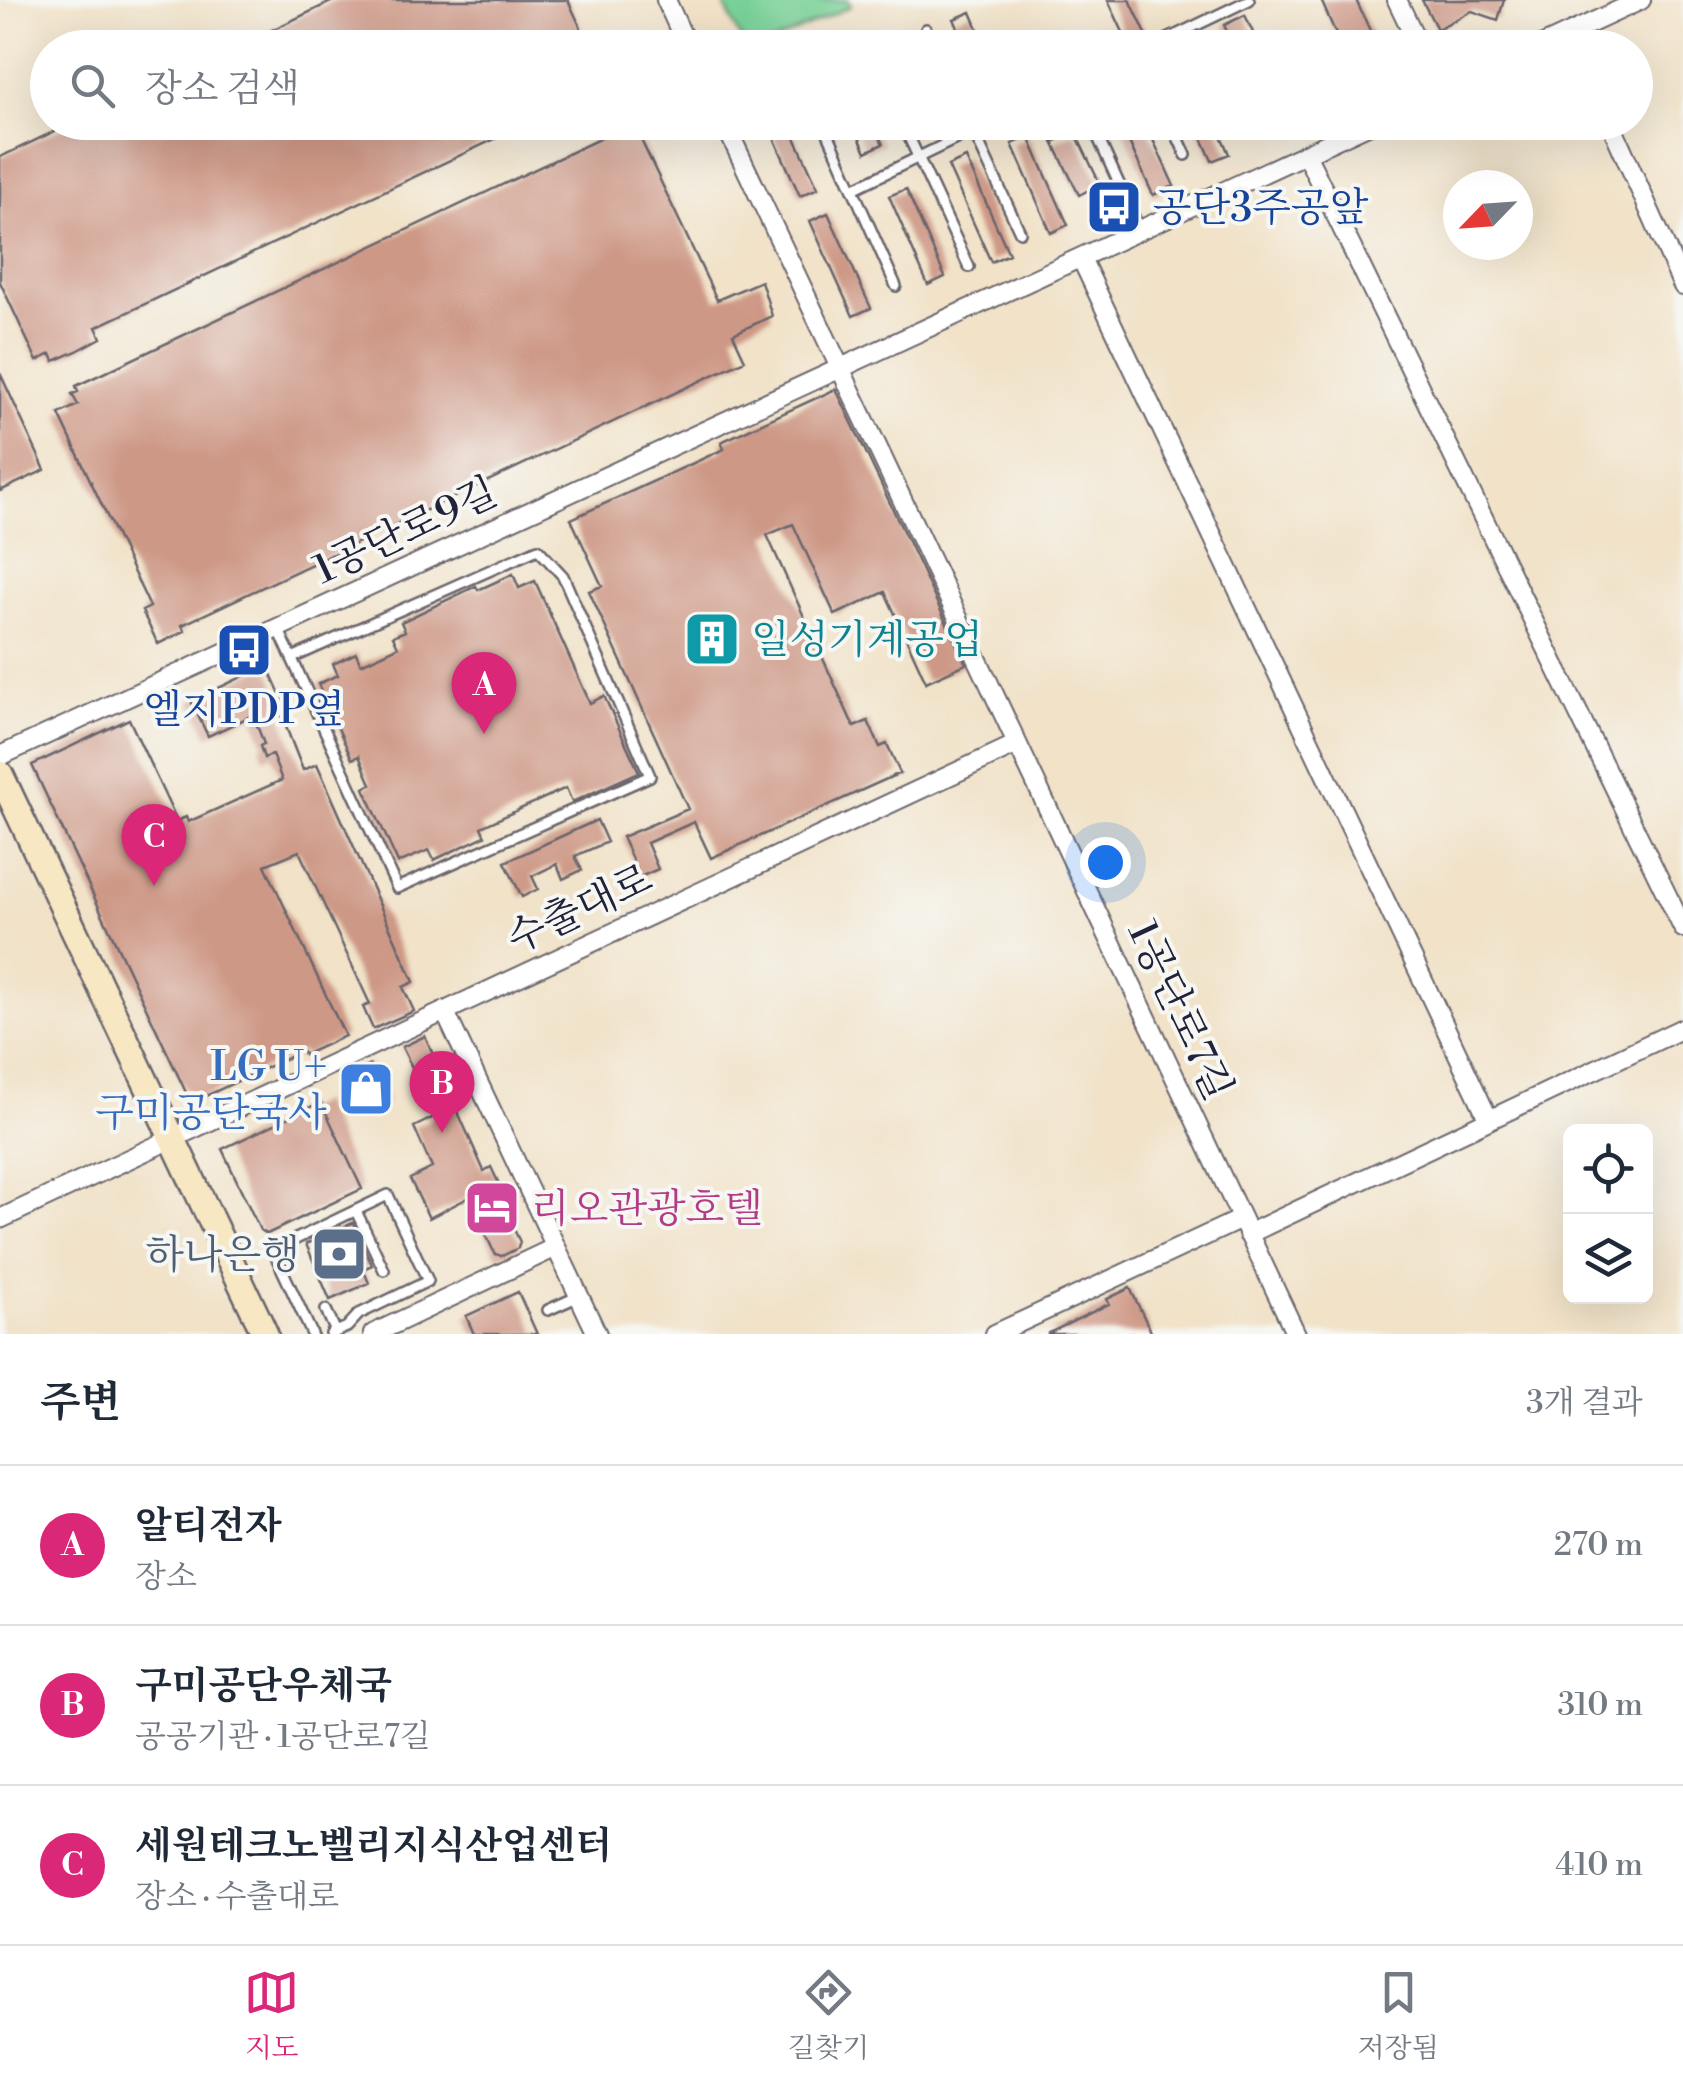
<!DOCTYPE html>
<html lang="ko">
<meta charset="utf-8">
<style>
body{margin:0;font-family:"Libre Bodoni","Noto Serif KR",serif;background:#f2f2f3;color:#1f2937}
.controls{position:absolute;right:30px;bottom:30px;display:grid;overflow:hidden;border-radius:15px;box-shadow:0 10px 40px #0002}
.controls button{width:90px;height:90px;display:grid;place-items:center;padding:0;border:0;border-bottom:2px solid #e0e1e3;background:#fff;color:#1f2937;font:50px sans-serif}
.compass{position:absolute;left:1443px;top:170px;width:90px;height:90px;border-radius:50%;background:#fff;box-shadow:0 10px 40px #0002;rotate:245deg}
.you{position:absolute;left:1105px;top:862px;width:35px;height:35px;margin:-25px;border:8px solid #fff;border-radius:50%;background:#1a73e8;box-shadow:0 0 0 15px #1a73e833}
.badge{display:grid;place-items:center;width:65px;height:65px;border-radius:50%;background:#db2777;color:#fff;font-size:32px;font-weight:700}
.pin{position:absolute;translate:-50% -82px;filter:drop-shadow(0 2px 5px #0008)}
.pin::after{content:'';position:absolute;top:52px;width:35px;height:30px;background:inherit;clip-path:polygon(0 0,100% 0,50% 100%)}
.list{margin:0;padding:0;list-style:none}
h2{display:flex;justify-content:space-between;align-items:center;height:130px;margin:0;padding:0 40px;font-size:42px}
h2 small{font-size:32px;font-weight:400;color:#747a83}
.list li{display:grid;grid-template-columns:65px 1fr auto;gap:30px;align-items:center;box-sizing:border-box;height:160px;padding:0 40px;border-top:2px solid #e0e1e3}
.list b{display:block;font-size:38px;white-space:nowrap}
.list p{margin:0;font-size:32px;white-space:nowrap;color:#747a83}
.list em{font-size:32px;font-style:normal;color:#747a83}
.icon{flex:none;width:55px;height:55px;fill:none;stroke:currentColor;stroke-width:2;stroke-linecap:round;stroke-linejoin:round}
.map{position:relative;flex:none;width:1683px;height:1334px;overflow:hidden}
.search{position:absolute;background:#fff;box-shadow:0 10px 40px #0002;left:30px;right:30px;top:30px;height:110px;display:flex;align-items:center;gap:25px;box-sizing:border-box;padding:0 35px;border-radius:55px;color:#747a83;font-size:38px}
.sheet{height:610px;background:#fff}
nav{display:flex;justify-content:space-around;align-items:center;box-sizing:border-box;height:140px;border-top:2px solid #e0e1e3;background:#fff;font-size:28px;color:#747a83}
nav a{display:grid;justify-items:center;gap:5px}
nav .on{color:#db2777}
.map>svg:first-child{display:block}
.green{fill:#79d197;stroke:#4e7a69;stroke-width:2.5}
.building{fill:#ce9886}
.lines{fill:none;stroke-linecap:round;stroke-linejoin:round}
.service-casing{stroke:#6a656c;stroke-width:14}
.minor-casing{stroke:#6a656c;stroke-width:22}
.secondary-casing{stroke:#6a656c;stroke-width:30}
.service{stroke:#fff;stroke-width:9}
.minor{stroke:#fff;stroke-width:18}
.secondary{stroke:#f7e8c3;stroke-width:25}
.labels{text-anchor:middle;stroke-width:8;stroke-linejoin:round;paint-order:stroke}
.transit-label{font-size:40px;fill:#164399;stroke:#f6f6f2;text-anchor:start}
.street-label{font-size:40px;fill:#22223b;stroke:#f6f6f2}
.culture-label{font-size:40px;fill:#0d838f;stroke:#f6f6f2;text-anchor:start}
.shop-label{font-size:40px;fill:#366cbe;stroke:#f6f6f2;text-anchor:end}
.hotel-label{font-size:40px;fill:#b23c85;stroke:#f6f6f2;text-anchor:start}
.service-label{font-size:40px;fill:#4e5e75;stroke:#f6f6f2;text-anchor:end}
</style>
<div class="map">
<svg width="1683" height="1334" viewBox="0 0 1683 1334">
<rect width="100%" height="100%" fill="#f6f6f2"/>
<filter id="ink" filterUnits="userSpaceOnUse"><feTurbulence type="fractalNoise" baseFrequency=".01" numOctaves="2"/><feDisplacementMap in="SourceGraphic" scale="20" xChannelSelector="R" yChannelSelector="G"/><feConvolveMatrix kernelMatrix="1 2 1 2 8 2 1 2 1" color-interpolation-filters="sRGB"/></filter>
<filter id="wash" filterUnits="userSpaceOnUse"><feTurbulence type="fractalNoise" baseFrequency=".0048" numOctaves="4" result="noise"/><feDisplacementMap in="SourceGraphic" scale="40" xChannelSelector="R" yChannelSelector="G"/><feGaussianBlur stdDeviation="2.25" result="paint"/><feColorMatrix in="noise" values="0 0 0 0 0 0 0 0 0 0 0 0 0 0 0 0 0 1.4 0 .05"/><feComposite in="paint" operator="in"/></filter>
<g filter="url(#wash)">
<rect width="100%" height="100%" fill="#f1e2c8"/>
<path class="green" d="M722,0h126l3,6 -87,41 -19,1z"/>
<g id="blocks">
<path class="building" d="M335,0h233l22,48h-356z
M1108,0h22l17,36 -18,9z
M1321,0h35l22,48h-36z
M1422,0h82l-6,20 -26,-9 -35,18z
M971,12l15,36h-19l-13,-29z
M1245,15l15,33h-25l-11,-23z
M74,122h457l-435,205 5,11 -24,13 -23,10 -3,-7 -14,7 -37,-79v-125z
M767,122h21l30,66 -18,8z
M852,122h20l11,22 -17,8z
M1120,122h25l29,64 -21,9z
M1195,122h20l14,32 -17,7z
M633,123l84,177 44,-19 11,35 -39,18 12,26 -563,265 3,6 -27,13 -16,-33 8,-4 -91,-193 19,-9 -6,-11 6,-2 -2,-6z
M1075,132l25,52 -21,11 -26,-53z
M1029,137l39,88 -17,8 -39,-89z
M966,158l43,96 -18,8 -43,-96z
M906,189l39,88 -17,8 -39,-89z
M828,213l43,95 -18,8 -43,-95z
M0,373l45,97 -45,21z
M836,389l130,275 -40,18 -41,-90 -50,23 -42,-91 -26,11 87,192 14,-6 12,26 7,-3 13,29 -189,85 -17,-36 -47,21 11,26 -18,8 -18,-40 66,-28 -99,-218 13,-5 -31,-67 153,-70 -3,-7z
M513,574l6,14 16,-7 55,122 14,-7 35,76 -67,30 -6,-14 -85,39 4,9 -51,24 -5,-10 -31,13 -34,-75 7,-4 -12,-28 -7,3 -34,-75 20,-9 -5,-11 23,-11 5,11 37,-17 -5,-11 12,-5 -4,-9 75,-36 2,4z
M267,665l16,36 -6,3 26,66 14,-6 97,218 -11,5 11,24 -41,18 -10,-22 7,-3 -71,-153 -34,14 80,171 -41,19 -2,-4 -111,52 -159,-338 97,-46 48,102 9,-4 2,5 94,-42 -10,-25 -8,3 -4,-12 4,-2 -11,-29 -45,21 -17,-35z
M597,820l10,22 -32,14 7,14 -19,9 -6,-15 -25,12 6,13 -16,8 -17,-35z
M425,1036l18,41 -5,6 11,23 5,-3 30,68 7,-4 24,51 -5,3 10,21 -2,6 -16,8 -7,-2 -27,-56 -39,20 -19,-39 22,-11 -18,-41 22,-11 -34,-69z
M370,1065l17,36 -25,12 -17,-36z
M321,1102l41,87 -95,45 -7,-4 -38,-81z
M353,1223l19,42 -9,4 6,14 -39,17 -24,-56z
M1130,1288l22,46h-105l62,-30 -2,-5z
M518,1292l19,42h-63l-8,-18z"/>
</g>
</g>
<g filter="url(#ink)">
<use href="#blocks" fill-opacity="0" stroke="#6a656c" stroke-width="2.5"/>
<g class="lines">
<g class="service-casing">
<path id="service" d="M926,29l9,19
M1149,48l100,-48
M823,122l73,164
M902,122l67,145
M969,122l51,110
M1091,122l49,108
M1171,122l15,33
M853,189l138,-67
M278,628l119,260 253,-112 -87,-200 -25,-27 -246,109
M356,1211l28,59
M326,1310l10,22
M548,1310l31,-14
M312,1334l-39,-84 115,-55 40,86 -69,33 -12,13 -16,7"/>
</g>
<g class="minor-casing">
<path id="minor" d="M666,0l22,48
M1397,0l23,48
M1537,48l104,-48
M724,122l572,1212
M1610,122l73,164
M1306,154l377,774
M1081,258l408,862
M0,756l1374,-634
M445,1012l152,322
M0,1219l1017,-475
M1248,1234l435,-206
M373,1334l183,-87
M995,1334l246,-115"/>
</g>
<g class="secondary-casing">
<path id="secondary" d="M0,774l265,560"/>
</g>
<use href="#service" class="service"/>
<use href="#minor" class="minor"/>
<use href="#secondary" class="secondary"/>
</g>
</g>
<defs>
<g id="bus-square" transform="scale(2.875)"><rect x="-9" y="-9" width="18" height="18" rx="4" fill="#1a4fb4" stroke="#f6f6f2"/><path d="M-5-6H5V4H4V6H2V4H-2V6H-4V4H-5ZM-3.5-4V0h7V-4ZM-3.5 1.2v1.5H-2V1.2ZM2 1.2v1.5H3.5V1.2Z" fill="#fff"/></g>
<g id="building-square" transform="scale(2.875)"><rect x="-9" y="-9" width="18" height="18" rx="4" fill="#0f9aa8" stroke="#f6f6f2"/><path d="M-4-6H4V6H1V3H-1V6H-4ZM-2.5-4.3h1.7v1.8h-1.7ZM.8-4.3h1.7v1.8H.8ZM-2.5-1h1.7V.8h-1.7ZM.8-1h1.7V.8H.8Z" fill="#fff"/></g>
<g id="shop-square" transform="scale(2.875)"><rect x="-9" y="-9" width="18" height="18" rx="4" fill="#3f7fe0" stroke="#f6f6f2"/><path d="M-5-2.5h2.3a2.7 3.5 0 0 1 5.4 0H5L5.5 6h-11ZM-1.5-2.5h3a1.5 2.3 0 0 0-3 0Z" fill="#fff"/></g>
<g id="hotel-square" transform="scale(2.875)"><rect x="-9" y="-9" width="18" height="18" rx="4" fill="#d1479c" stroke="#f6f6f2"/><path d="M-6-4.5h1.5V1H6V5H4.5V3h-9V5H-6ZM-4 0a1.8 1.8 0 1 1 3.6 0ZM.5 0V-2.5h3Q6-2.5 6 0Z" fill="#fff"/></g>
<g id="bank-square" transform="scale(2.875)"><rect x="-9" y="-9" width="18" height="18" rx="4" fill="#5c6f8a" stroke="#f6f6f2"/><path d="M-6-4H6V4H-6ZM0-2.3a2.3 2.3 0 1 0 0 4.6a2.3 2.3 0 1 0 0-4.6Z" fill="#fff"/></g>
</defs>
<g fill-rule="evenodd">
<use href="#bus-square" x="1114" y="207"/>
<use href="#building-square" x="712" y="639"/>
<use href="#bus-square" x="244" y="650"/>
<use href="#shop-square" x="366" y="1089"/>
<use href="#hotel-square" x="492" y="1208"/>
<use href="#bank-square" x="339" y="1254"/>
</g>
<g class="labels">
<g class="transit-label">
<text x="1153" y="221">공단3주공앞</text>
<text x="244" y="723" text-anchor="middle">엘지PDP옆</text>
</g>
<g class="street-label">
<text transform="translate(405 530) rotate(-25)" y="14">1공단로9길</text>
<text transform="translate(579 908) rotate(-25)" y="14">수출대로</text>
<text transform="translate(1181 1010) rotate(65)" y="14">1공단로7길</text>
</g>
<g class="culture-label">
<text x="751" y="653">일성기계공업</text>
</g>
<g class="shop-label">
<text x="327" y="1080">LG U+<tspan x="327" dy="46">구미공단국사</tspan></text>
</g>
<g class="hotel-label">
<text x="531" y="1222">리오관광호텔</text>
</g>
<g class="service-label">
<text x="300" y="1268">하나은행</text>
</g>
</g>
</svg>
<div class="controls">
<button><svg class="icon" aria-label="locate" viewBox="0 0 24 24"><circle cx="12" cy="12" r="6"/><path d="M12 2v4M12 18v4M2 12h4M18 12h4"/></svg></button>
<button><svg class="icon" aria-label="layers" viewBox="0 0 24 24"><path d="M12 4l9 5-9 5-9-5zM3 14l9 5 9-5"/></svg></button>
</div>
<svg class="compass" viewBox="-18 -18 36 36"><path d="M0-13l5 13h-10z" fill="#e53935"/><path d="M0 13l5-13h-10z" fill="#747a83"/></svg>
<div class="you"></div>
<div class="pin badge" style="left:484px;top:734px">A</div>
<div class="pin badge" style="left:442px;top:1133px">B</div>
<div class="pin badge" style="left:154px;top:886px">C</div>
<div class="search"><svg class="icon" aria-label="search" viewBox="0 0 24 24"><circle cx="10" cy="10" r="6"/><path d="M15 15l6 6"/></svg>장소 검색</div>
</div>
<section class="sheet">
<h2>주변<small>3개 결과</small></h2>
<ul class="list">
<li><span class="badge">A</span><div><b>알티전자</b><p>장소</p></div><em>270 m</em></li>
<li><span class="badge">B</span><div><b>구미공단우체국</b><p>공공기관 · 1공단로7길</p></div><em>310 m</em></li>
<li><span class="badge">C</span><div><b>세원테크노벨리지식산업센터</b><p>장소 · 수출대로</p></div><em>410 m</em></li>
</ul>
</section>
<nav>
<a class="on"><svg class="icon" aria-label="map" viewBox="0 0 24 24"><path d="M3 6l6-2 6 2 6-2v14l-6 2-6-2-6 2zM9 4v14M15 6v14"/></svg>지도</a>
<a><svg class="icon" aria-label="directions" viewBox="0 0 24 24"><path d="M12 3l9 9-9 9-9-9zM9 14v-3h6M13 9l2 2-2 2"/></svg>길찾기</a>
<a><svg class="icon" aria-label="saved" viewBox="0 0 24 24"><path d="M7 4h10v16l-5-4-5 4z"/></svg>저장됨</a>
</nav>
